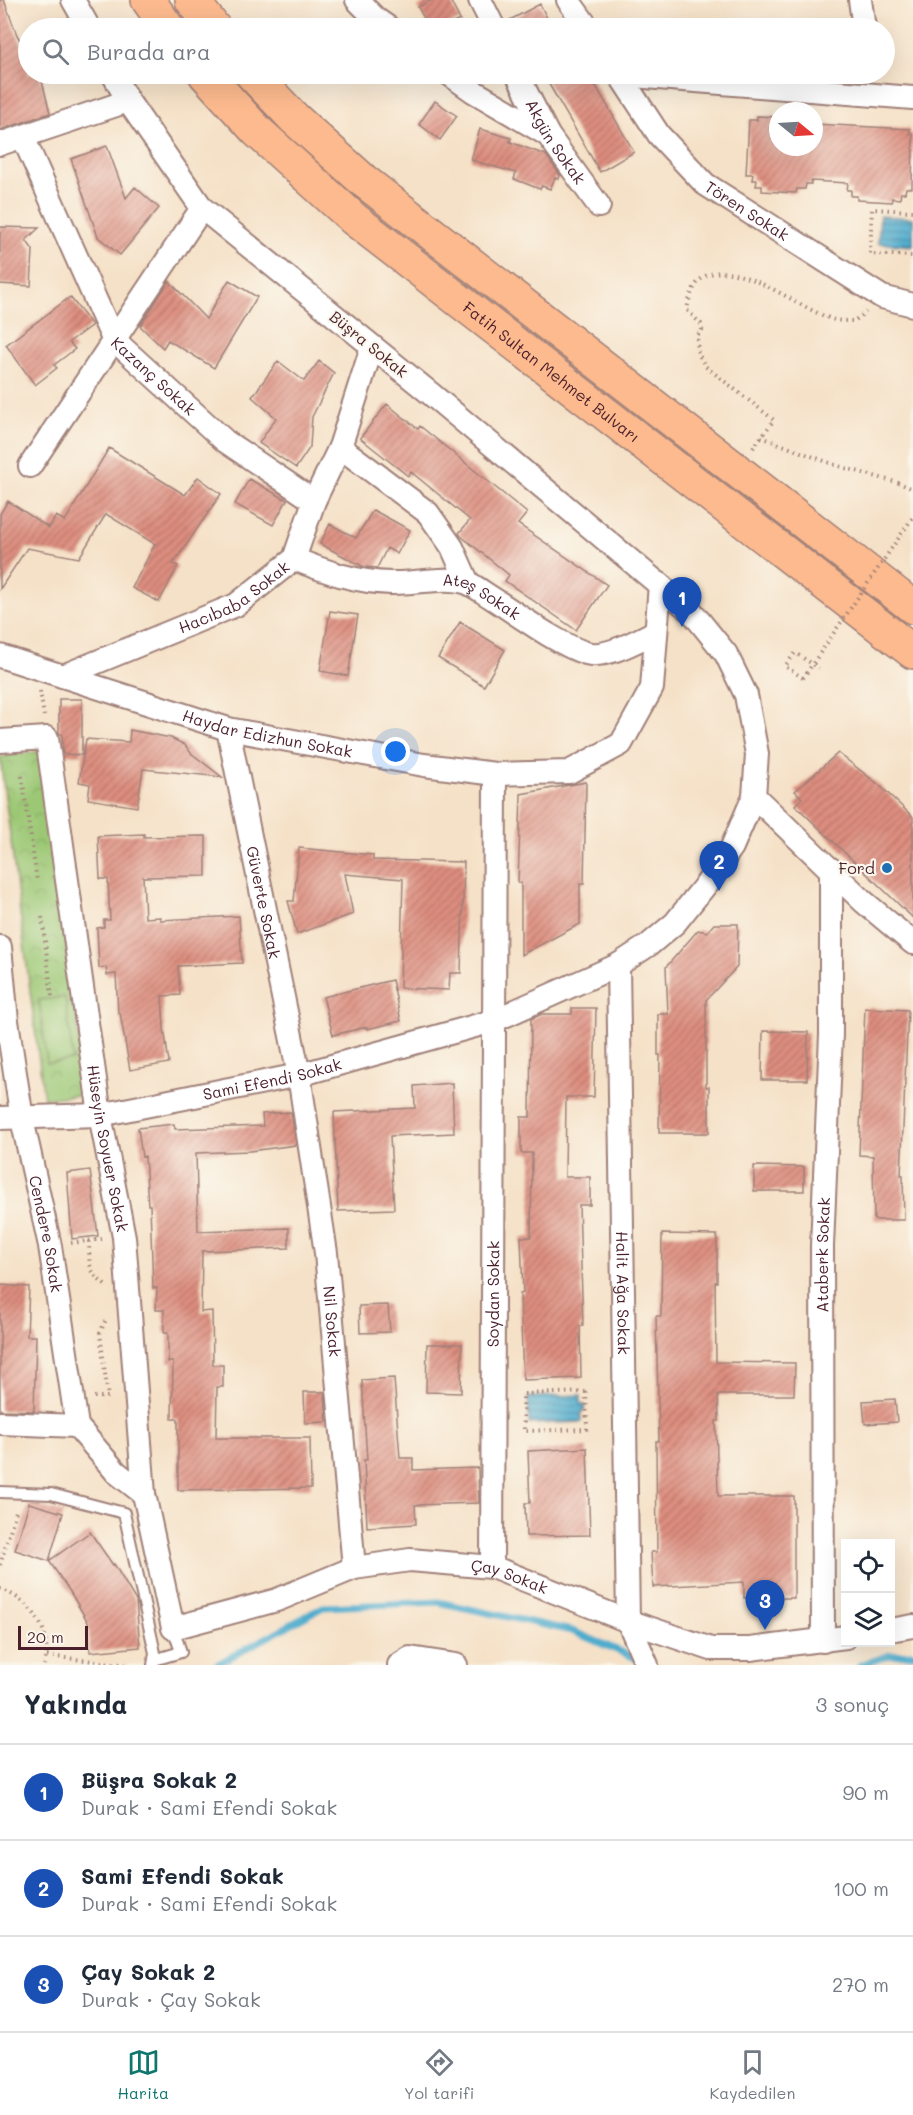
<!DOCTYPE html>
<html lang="tr">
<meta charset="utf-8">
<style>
body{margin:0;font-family:Mali,sans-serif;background:#f6f6f7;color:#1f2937}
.controls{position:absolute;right:18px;bottom:18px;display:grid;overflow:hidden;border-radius:0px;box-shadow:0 6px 24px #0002}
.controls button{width:54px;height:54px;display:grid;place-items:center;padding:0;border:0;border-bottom:2px solid #e0e1e3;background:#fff;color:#1f2937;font:30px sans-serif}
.compass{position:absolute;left:769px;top:102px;width:54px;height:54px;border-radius:50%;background:#fff;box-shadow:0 6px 24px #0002;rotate:108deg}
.scale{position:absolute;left:18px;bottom:15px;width:70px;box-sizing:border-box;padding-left:6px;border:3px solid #4a1f2b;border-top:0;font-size:16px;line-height:21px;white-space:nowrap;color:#4a1f2b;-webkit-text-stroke:4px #fbf7ec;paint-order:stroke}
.you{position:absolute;left:396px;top:752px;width:21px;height:21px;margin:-15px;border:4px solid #fff;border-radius:50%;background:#1a73e8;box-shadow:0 0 0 9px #1a73e833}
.badge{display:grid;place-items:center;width:39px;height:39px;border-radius:50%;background:#0f766e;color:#fff;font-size:20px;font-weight:700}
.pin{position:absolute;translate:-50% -50px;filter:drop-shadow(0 2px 3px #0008)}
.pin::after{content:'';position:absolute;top:32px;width:21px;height:18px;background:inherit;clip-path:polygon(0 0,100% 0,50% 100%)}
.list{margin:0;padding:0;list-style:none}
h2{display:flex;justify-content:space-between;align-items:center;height:78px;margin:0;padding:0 24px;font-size:26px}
h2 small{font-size:20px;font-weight:400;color:#747a83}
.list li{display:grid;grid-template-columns:39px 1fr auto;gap:18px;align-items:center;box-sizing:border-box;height:96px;padding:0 24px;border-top:2px solid #e0e1e3}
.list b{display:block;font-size:22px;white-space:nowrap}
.list p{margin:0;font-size:20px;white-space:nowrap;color:#747a83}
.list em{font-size:20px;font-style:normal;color:#747a83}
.icon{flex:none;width:33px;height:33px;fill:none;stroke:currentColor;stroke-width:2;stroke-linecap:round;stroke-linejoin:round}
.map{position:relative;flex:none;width:913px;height:1665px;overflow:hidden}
.search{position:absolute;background:#fff;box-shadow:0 6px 24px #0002;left:18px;right:18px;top:18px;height:66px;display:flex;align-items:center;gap:15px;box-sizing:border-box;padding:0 21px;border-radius:33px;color:#747a83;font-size:22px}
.sheet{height:366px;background:#fff}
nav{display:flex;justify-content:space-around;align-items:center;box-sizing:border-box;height:84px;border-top:2px solid #e0e1e3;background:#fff;font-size:16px;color:#747a83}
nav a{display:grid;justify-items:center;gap:3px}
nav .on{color:#0f766e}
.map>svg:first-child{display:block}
.park{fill:url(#park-crowns);stroke:#737450;stroke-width:1.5}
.garden{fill:#9cc875;stroke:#737450;stroke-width:1.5}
.water{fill:url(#water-rules);stroke:#4c667c;stroke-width:1.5}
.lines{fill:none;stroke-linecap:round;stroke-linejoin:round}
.stream{stroke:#4faccd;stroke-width:7}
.building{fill:url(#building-hatch)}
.lane-casing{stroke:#a08079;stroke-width:14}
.street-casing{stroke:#a08079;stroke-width:26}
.primary-casing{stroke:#a08079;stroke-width:36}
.path{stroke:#a08079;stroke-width:4;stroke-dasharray:1.5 4.5;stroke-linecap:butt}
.lane{stroke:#fff;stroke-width:10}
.street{stroke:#fff;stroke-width:22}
.primary{stroke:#fcba8e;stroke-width:33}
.path-bridge{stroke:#a08079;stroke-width:4;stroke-dasharray:1.5 4.5;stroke-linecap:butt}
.poi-dot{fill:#1f6fb2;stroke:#fbf7ec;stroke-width:2}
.labels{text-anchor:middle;stroke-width:4.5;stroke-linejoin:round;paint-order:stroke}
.street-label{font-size:16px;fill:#4a1f2b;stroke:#fbf7ec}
.poi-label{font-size:16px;fill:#4a1f2b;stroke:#fbf7ec;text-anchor:end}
</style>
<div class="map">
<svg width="913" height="1665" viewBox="0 0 913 1665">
<defs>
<pattern id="park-crowns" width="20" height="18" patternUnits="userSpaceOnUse" patternTransform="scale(1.5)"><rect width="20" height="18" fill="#9cc875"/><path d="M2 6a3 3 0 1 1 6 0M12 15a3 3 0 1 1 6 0" fill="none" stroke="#88ab65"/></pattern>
<pattern id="water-rules" width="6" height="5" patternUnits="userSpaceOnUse" patternTransform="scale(1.5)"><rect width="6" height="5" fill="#4faccd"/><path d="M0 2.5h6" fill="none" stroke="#448ba7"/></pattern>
<pattern id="building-hatch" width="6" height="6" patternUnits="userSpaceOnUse" patternTransform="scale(1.5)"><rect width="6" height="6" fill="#dd8e7f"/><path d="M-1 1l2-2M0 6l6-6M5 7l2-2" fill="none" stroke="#b57368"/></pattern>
</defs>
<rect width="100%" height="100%" fill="#fbf7ec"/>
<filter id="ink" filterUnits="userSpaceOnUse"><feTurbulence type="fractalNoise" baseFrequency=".0167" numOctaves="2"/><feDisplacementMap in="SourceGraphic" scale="12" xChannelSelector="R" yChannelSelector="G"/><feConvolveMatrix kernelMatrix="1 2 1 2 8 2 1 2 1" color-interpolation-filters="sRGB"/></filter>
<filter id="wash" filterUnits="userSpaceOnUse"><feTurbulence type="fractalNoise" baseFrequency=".008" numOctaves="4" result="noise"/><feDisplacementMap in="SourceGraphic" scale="24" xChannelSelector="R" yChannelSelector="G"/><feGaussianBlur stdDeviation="1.35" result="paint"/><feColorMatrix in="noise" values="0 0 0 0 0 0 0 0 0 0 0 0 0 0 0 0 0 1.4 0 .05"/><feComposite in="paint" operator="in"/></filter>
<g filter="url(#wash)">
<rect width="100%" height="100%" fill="#f5e1c7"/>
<path class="park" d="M42,751l44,343 -42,5 -44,-342z"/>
<path class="garden" d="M65,997l8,63 -26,3 -8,-63z"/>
<path class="water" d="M880,216l33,2v28l-35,-3z
M581,1395v8l4,2v4l-4,5 1,8 -53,2 -1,-27z"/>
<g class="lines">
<path class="stream" d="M216,1665l107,-58 115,-5 134,29 68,29
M860,1665l30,-10 23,-1"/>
</g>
<g id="blocks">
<path class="building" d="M0,0h4l13,35 11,19v20h10l4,7 8,32 -50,17z
M432,0h18l10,20 -19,8h-12l-11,-21z
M540,4l12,24h-45l-1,-6z
M543,74h46l45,78 -34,20z
M435,101l22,15 -17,24 -21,-16z
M757,116l21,1v30h36v-23l96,5v5h3l-1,54h-6l-1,5h-4l-1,6 -8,-1v4l-35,-2v-4h-6v-6h-4l1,-7 -37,-2v3h-5l-1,5h-8l-1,4 -34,-2v-5h-6l1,-6h-5l1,-6h-7l3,-54h8z
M480,129l31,9 -1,4 36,13 14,20 -1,4 -4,-1 -5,11 -8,-3 -2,3 -26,-10 2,-6 -45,-13z
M107,146l19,52 9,-11 24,21 -39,47 -22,-18 -27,-78z
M0,227l39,1 -13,12 7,10 -2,36 -31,-2z
M229,280l28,17 -43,71 -46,-28 -5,8 -23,-22 29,-45 37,38z
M70,297l22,28 -23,17 6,7 -21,16 3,3 -22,17 -29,-40z
M278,361l26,20 15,-20 15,12 -22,44 -2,30 -14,21 -37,-25 17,-25 -24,-21z
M387,404l31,25 2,-3 107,87 -9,11 89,61 -31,45 -71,-49 4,-6 -48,-39 -2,-3 11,-13 -59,-48 -3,4 -48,-38z
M109,448l76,47 13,-18 23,17 -48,70 5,2 -19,36 -27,-14 23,-44 -49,-30 -27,44 -52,-10 -27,41v-75l8,-13 41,27 7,-12 9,5z
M249,479l38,21 -14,25 -38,-21z
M373,510l37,20 -13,24 -10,-6 -10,20 -13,-1 -44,-23 10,-20 26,14z
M330,611l28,4 -10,61 -28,-5z
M460,622l45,28 -21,36 -46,-28z
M59,699h23v56l-19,-1 -1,-19 -3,-2z
M130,730l41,8 14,7 6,8 31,24 -79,-8 -6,38 -49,-8 2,-15 -11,-2 7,-43 43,3z
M838,753l40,31 35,33v101l-118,-113 7,-7 -7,-7z
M586,782l-2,102h-4v40l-59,31v-72h-3l3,-89z
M144,834v3l62,-1v40l-63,1 2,41 15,-1v3l79,-4 3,47 -64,3 2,29 -18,1 2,32 5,35 -39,7 -10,-57h-2l-2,-39 -9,1 -1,-8 -7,1 -2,-40 7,-1v-7h6l-2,-41h-8l-2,-43z
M299,848l74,7v5l91,2 -3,111h-11l-1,17 -49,-2 3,-109 -58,-5 8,40 -56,20 -9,-33h6z
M714,924h24l-1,43 -31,33v87h3v46h-50l1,-78h-2v-41h10l-2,-47 32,-37 9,2z
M392,980l9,41 -34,8v-2l-34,8 -10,-38z
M572,1008h24l-2,89h-28l-1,80h25v28h-11l4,121h-3l1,52 -58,2 -3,-86 3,-1 -2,-56h10l1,-84h-11v-36h9l1,-98 11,-5h30z
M865,1008l43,2 -7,165h2l1,45h-30l-1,-64 -14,-1z
M763,1031l45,1 -1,48h-45z
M452,1083l2,50 -64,3 4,73 -56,2 -4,-99 81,-4 -1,-22z
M291,1112l5,33 -46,6 -54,2 2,78 91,-3v20l-87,3 -1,61 11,-1 1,54h10v22h-6l-1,51h94l1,50 -133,2v-71h-6l1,-57h-5v-29h-4v-23h-8l1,-22h-4l-3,-83h-2l-3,-49 -3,1 -4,-29 36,-4 1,5 88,-3 -1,-12z
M754,1166l50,1v24h-50z
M90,1170l8,66 -26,3 -5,-66z
M662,1234l55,1v47h-2l1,80 79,1 -1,32h-76l1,26h-3l2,75h76v102h-50v-16l-91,5 -2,-35h6l-1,-111h3l-3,-125h5z
M0,1285l29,2 -2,49h9l-2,75 -34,-1z
M388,1305l2,27 -30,1 -1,-27z
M427,1344h35l-1,49 -35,-1z
M394,1378l6,80h13v12l65,-2 1,35 -64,2 1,19 -49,3 -3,-67h3l-5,-80z
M304,1392h21l2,30 -22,1z
M895,1399l2,23 -32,2 -2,-23z
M587,1448l3,87 -64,1 -1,-33h5l-2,-52z
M29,1503l34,10 -14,48 -34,-11z
M90,1532l23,33 1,-1 22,37 4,46 -50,5 -2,-30 -19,-32 -20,-29z"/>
</g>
</g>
<g filter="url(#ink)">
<use href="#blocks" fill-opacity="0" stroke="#a08079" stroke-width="1.5"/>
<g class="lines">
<g class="lane-casing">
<path id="lane" d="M0,1492l51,2 73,19 31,140 -2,12
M154,1660l27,-8 -8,-24"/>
</g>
<g class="street-casing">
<g id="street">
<path d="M73,0l16,28"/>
<path d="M357,0l19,19 13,9"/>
<path d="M480,0l14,28"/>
<path d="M568,0l20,28"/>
<path d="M860,0l4,28"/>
<path d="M449,74l24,17 75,44"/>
<path id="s1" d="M517,74l31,61 51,71"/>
<path id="s2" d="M619,74l40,61 46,49 177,113 31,8"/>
<path d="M620,75l293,23"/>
<path id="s3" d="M23,137l90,202 112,102 89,60"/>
<path d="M0,144l128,-43"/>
<path d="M340,447l88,66 24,34 16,36"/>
<path d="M30,466l172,-258"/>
<path id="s4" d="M294,559c33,13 61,23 97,24 24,1 56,-8 77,0 8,4 16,10 24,15 25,16 67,47 94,55 20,6 52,-13 69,-21"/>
<path id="s5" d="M0,656l228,73 196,36 71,9 74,-2 52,-28 31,-56 8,-104"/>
<path id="s6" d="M63,676l173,-71 58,-46 20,-58 26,-54 32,-100"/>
<path id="s7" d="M228,729l71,346 27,178 28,315"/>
<path id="s8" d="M0,741l47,-3 53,377 24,122 20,257 29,134 104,-28 77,-32 56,-8 82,7 136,54 83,28h39l96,-12"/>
<path d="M754,796l110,106 49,41"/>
<path id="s9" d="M0,947l7,74 15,98 28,127 27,180 39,46 28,22"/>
<path id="s10" d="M618,965l10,656 19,44"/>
<path id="s11" d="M0,1118l100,-3 199,-40 194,-54 125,-56 32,-21 25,-21 33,-41 24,-35 22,-51 3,-42 -11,-59 -20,-41 -34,-42 -261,-218 -229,-186 -74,-107 -15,-27"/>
<path d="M0,1423l77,3"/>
<path id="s12" d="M492,1567l3,-793"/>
<path d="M890,1630l23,-4"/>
<path id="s13" d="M823,1641l-1,-395 9,-212v-165"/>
<path d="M399,1665l11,-7 46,7"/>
</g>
</g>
<g class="primary-casing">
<g id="primary">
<path d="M148,0l20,28"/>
<path d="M192,0l22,28"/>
<path id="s14" d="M205,74l52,57 97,88 559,433"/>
<path d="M252,74l43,45 69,62 549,426"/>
</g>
</g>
<path class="path" d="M913,211l-41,-2 -2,45 43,2
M761,437l77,29 61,17 14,6
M753,448l21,-28 -69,-54 -7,-13 -1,-17 5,-6 -1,-6 -14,-14c13,-85 107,-1 148,10 6,1 13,1 19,1l12,-9
M803,678l-18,-12 10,-13 24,15
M40,691l4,25
M22,776l15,105
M42,917l10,80
M89,1241c1,22 -3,29 16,44
M71,1243l31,-4
M586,1392l1,37 -63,2 -1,-37z
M94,1397h14l-8,-64 7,-16
M0,1565l17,-57
M0,1589c31,11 54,42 44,76
M47,1656l83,9"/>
<use href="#lane" class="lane"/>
<use href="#street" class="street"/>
<use href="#primary" class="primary"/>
<path class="path-bridge" d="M803,678l110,-161"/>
</g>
</g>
<circle class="poi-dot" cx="887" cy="868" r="6"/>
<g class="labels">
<g class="street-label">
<text dy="6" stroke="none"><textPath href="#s1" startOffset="78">Akgün Sokak</textPath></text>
<text dy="6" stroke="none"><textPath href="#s2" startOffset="190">Tören Sokak</textPath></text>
<text transform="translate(369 344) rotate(39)" y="6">Büşra Sokak</text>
<text dy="6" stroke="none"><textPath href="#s14" startOffset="458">Fatih Sultan Mehmet Bulvarı</textPath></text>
<text dy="6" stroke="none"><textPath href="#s3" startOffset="276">Kazanç Sokak</textPath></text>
<text dy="6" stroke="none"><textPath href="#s6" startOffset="189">Hacıbaba Sokak</textPath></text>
<text dy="6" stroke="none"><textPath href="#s4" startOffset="195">Ateş Sokak</textPath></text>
<text dy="6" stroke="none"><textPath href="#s5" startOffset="279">Haydar Edizhun Sokak</textPath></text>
<text dy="6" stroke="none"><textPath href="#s7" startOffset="177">Güverte Sokak</textPath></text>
<text dy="6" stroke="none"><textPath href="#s11" startOffset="276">Sami Efendi Sokak</textPath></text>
<text dy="6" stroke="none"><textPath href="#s8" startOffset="462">Hüseyin Soyuer Sokak</textPath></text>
<text dy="6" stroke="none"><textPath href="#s9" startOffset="291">Cendere Sokak</textPath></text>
<text dy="6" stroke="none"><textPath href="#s13" startOffset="386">Ataberk Sokak</textPath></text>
<text dy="6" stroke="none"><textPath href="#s10" startOffset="328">Halit Ağa Sokak</textPath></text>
<text dy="6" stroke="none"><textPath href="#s12" startOffset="273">Soydan Sokak</textPath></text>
<text dy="6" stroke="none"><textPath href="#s7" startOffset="602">Nil Sokak</textPath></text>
<text dy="6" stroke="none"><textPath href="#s8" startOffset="1296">Çay Sokak</textPath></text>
</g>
<g class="poi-label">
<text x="875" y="874">Ford</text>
</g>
</g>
</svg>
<div class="controls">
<button><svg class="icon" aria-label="locate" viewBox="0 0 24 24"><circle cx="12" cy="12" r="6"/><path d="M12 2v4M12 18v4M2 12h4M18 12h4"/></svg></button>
<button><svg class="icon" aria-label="layers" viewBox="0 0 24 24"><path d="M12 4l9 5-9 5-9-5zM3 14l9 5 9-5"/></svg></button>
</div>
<svg class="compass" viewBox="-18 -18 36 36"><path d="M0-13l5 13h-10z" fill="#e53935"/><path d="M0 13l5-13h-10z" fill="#747a83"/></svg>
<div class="scale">20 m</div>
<div class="you"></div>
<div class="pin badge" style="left:682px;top:627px;background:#1a4fb4">1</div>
<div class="pin badge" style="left:719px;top:891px;background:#1a4fb4">2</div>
<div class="pin badge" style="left:765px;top:1630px;background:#1a4fb4">3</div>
<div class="search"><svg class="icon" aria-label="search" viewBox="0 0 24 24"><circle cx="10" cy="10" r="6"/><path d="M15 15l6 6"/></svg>Burada ara</div>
</div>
<section class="sheet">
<h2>Yakında<small>3 sonuç</small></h2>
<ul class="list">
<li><span class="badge" style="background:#1a4fb4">1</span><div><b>Büşra Sokak 2</b><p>Durak · Sami Efendi Sokak</p></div><em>90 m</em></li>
<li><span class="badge" style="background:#1a4fb4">2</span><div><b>Sami Efendi Sokak</b><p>Durak · Sami Efendi Sokak</p></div><em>100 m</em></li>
<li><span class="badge" style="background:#1a4fb4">3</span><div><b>Çay Sokak 2</b><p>Durak · Çay Sokak</p></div><em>270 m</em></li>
</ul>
</section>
<nav>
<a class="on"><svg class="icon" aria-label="map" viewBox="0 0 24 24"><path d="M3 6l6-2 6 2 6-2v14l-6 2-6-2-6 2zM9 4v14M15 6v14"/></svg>Harita</a>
<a><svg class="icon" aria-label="directions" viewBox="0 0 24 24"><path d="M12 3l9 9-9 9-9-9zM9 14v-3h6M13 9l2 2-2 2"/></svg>Yol tarifi</a>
<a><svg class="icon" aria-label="saved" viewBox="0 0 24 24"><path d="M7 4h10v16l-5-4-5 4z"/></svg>Kaydedilen</a>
</nav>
